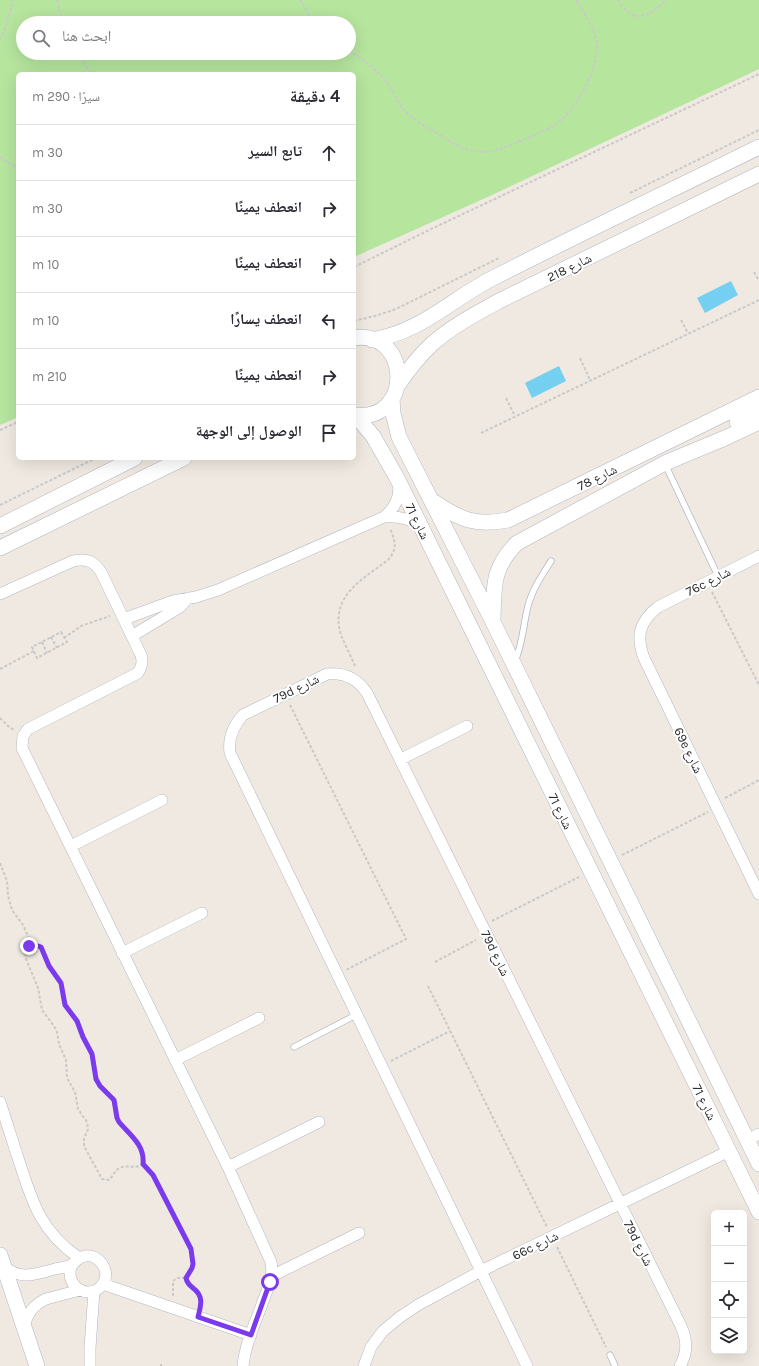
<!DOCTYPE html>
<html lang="ar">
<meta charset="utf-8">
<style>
body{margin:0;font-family:Karla,"Noto Naskh Arabic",sans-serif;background:#f2f2f3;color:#2b2b33;direction:rtl}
.controls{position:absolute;right:12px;bottom:12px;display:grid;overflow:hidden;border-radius:6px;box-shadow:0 4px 16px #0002}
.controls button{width:36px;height:36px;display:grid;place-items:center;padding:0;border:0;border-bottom:1px solid #e1e1e2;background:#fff;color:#2b2b33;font:20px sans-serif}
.stop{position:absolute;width:12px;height:12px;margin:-9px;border:3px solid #7c3aed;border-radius:50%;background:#fff}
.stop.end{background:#7c3aed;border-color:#fff;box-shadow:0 1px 4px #0008}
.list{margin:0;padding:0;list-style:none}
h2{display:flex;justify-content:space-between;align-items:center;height:52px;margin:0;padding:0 16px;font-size:17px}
h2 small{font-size:13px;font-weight:400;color:#7c7c81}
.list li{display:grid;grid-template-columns:26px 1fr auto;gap:12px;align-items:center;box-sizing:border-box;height:56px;padding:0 16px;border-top:1px solid #e1e1e2}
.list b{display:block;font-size:15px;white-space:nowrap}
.list em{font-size:13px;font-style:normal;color:#7c7c81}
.icon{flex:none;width:22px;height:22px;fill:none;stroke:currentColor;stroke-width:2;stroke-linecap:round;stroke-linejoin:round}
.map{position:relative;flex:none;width:759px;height:1366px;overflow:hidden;direction:ltr}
.search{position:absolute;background:#fff;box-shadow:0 4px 16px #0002;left:16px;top:16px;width:340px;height:44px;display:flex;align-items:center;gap:10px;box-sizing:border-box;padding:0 14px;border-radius:22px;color:#7c7c81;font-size:15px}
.panel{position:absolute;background:#fff;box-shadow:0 4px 16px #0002;left:16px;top:72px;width:340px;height:388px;border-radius:6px;direction:rtl}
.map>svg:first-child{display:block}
.green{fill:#b6e59e;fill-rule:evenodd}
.water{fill:#75cff0}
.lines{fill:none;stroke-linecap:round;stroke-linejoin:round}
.lane-casing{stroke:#b4b7c1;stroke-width:7}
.street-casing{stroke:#b4b7c1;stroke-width:12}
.secondary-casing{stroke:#b4b7c1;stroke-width:16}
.path{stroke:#c9c9c9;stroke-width:2;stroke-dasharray:3 2;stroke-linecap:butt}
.lane{stroke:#fff;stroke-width:5.5}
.street{stroke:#fff;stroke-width:11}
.secondary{stroke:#fff;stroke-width:15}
.route{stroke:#7c3aed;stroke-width:5}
.labels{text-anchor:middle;stroke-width:4;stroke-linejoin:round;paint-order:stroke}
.street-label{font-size:13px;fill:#2e2e2e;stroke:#fff}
</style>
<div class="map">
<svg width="759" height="1366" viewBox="0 0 759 1366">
<rect width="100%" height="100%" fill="#efe9e1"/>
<path class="green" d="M0,0h759v69l-267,126 -138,62v-183h-336v343l-18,8zM23,23h326v30h-326z"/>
<path class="water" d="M731,281l7,14 -33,18 -8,-15z
M559,366l7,15 -34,17 -7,-15z"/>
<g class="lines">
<g class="lane-casing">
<path id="lane" d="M665,464l53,112
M515,661c8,-18 8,-36 13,-55 4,-16 14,-31 23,-45
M294,1047l62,-32
M610,1355l5,11"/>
</g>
<g class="street-casing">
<path id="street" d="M384,517c14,-1 25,1 36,9
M759,556l-101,51c-19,15 -22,29 -14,51l115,236
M0,594l73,-33c13,-3 21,0 28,11l40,83c2,7 1,11 -3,18l-110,56 -5,7 -1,12 206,419 43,95c3,15 -4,28 -9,42 -7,20 -17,40 -19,62
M124,619l49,-18 23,-4 22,-7 166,-73c11,-9 17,-21 14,-35
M132,636l48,-29 8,-9
M401,759l66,-33
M71,846l91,-46
M122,953l80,-40
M175,1060l84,-42
M0,1102c7,21 13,41 20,62 13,41 22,68 59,94
M747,1140l12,-6
M228,1167l91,-45
M4,1266c17,15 31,8 51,3 5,-1 14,-2 18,-5 4,-4 6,-7 12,-8 14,-2 25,14 19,26 -11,21 -42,6 -32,-18
M272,1276l87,-43
M103,1284l148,51
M24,1327c3,-13 9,-22 22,-28l34,-9
M90,1366v-18l4,-57
M364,1366l7,-19 12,-16 17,-14 18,-12 63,-34 248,-120
M527,1366l-297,-613c-2,-15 3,-27 13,-38l84,-41c17,-2 30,4 40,19l314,633c6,14 7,26 -1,40"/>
</g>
<g class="secondary-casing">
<path id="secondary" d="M354,338c57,-9 60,85 0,77
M372,340c49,-8 78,-40 121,-62 88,-45 177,-87 266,-131
M398,385c10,-15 21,-29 34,-41 20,-18 45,-31 69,-44l258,-126
M392,399l1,14 6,24 94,185 266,542
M356,416l17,20 24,42 362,734
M737,422l22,-13
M434,502c27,18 41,24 74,18l251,-123
M0,526l135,-68
M0,548l184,-90
M493,619c1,-33 -1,-51 24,-76l148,-80 60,-25 34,-16
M0,1255l37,111"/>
</g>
<path class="path" d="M57,0l3,13 5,10
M300,0l14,23
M618,0c9,15 20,22 36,10 4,-3 9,-6 12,-10
M0,39l3,-4 10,-32 -1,-3
M349,51c15,9 28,19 39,33 6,8 9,18 16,26 8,9 19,15 29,21 39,24 47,28 90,9 25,-11 42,-17 56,-42 12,-21 24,-45 14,-69 -5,-10 -11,-20 -17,-29
M80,53l10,21
M0,157l18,12
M630,193l129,-63
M354,267l73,-36 332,-157
M754,272l5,9
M681,320l7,13
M354,321l21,-5 21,-7 103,-51
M580,358l10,22
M506,398l9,18
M0,430l18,-8
M481,433l278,-133
M0,505l96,-47
M712,592l47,93
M61,632l6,10 -30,16 -5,-11z
M51,637l6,11
M64,638l17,-12 29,-10
M42,642l5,11
M355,666c-4,-10 -10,-21 -14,-31 -12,-39 22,-56 47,-75 10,-11 7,-19 2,-32
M0,669l34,-18
M290,705l116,234 -60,31
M0,718l8,8 6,4
M725,798l34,-18
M622,855l86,-43
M0,863l7,18 1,15 4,14 11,15 9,20
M492,921l87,-44
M32,945l9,2 8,19 12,17 4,22 12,16 6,16 9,17 4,25 4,7 14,14 3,18 5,8 16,18 4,10 1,10c-8,6 -15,0 -23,4 -5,2 -7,8 -11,12l-7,-1 -18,-33v-7l4,-10 -1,-7 -9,-13 -3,-17 -8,-14 -1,-18 -7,-16 -2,-12 -3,-6 -12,-16 -4,-22 -12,-29 -1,-8 2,-3z
M435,962l41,-22
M428,986l119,241
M391,1061l59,-30
M143,1164l10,11 38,74 2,15 -1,4 -6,10c3,12 17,10 15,28
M557,1247l49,100
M173,1296v-15l4,-3h9
M161,1364v2"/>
<use href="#lane" class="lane"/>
<use href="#street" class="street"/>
<use href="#secondary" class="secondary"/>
</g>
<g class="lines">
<path class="route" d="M29,946l6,-1 6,2 8,19 12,17 4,22 12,16 6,16 9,17 4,25 4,7 14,14 3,18 2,4c11,13 26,23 24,42l10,11 38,74 2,15 -1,4 -6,10c1,5 3,7 7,10 11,8 8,17 5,29l53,18 19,-53"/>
</g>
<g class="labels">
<g class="street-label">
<text transform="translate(569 267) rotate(-26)" y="5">شارع 218</text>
<text transform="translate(597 477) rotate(-26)" y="5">شارع 78</text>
<text transform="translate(418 521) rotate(64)" y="5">شارع 71</text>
<text transform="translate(708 581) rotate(-27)" y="5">76c شارع</text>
<text transform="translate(296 688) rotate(-26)" y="5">79d شارع</text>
<text transform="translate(689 750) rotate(64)" y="5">69e شارع</text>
<text transform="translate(561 811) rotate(64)" y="5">شارع 71</text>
<text transform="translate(496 953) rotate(64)" y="5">79d شارع</text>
<text transform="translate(705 1102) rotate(64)" y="5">شارع 71</text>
<text transform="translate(639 1243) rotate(63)" y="5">79d شارع</text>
<text transform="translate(535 1245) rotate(-26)" y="5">66c شارع</text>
</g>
</g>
</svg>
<div class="controls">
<button>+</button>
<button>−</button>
<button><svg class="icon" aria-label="locate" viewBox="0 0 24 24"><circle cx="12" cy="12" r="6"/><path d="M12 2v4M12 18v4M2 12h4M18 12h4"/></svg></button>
<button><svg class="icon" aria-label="layers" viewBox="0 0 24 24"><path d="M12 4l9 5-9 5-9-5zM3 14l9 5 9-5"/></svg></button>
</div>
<div class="stop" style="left:270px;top:1282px"></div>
<div class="stop end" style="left:29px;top:946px"></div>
<div class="search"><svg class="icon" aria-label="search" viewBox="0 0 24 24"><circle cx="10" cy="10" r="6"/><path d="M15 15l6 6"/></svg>ابحث هنا</div>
<section class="panel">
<h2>4 دقيقة<small>سيرًا · 290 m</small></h2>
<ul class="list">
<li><svg class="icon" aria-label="ahead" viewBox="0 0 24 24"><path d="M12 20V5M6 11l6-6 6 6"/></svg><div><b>تابع السير</b></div><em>30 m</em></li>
<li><svg class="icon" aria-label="right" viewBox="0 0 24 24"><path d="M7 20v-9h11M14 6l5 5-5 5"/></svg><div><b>انعطف يمينًا</b></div><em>30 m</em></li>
<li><svg class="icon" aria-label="right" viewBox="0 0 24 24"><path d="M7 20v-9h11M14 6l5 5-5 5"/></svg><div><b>انعطف يمينًا</b></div><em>10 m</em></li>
<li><svg class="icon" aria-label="left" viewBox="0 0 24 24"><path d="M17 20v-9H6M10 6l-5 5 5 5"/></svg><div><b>انعطف يسارًا</b></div><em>10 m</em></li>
<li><svg class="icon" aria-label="right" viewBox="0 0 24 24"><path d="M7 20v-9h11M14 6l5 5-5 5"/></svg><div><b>انعطف يمينًا</b></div><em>210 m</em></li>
<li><svg class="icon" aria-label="arrive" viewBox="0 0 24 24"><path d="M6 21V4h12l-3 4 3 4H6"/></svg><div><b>الوصول إلى الوجهة</b></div></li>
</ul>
</section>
</div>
